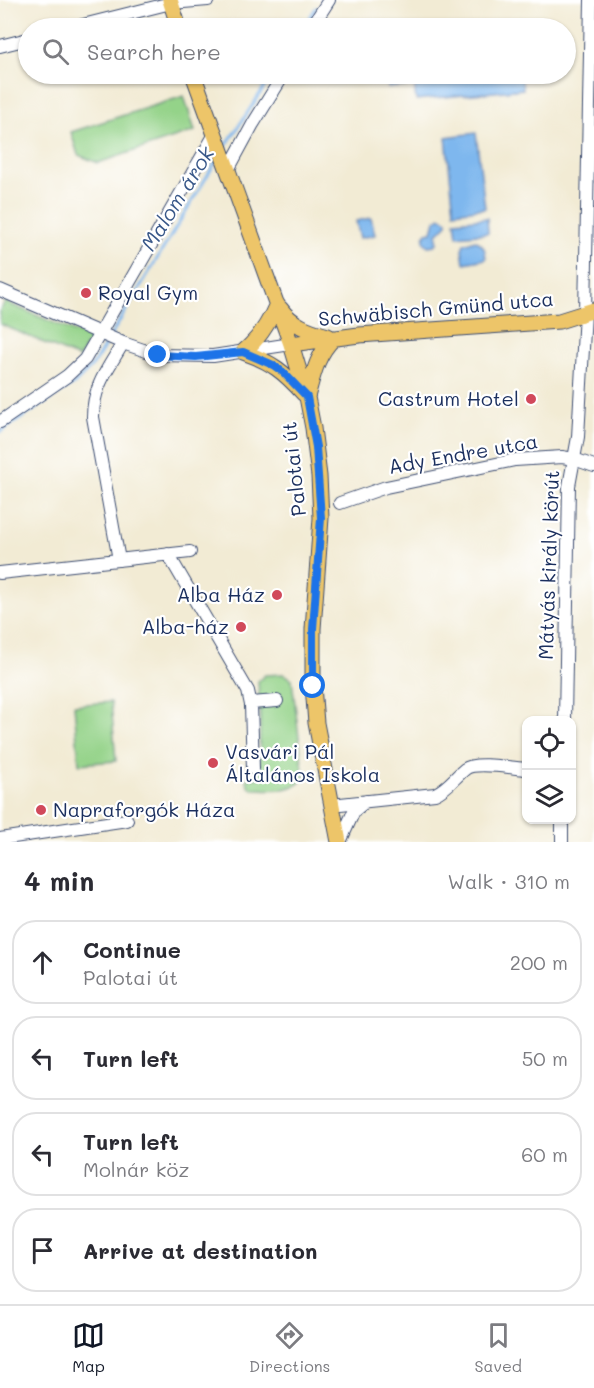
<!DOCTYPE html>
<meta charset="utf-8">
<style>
body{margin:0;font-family:Mali,sans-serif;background:#f2f2f3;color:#2b2b33}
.controls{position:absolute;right:18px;bottom:18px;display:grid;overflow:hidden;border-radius:12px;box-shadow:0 2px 4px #0004}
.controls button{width:54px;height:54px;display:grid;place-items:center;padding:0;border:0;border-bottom:2px solid #e1e1e2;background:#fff;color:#2b2b33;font:30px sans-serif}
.stop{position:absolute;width:18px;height:18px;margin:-14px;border:4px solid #1a73e8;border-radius:50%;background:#fff}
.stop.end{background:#1a73e8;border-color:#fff;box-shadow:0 2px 6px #0008}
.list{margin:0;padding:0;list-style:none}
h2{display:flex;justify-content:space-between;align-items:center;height:78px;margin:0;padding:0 24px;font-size:26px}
h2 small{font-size:20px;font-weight:400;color:#7c7c81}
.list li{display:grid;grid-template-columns:39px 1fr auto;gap:18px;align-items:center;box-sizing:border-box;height:84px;margin:0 12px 12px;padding:0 12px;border:2px solid #e1e1e2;border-radius:24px}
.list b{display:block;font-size:22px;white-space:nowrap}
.list p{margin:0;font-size:20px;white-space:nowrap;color:#7c7c81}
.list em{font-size:20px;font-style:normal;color:#7c7c81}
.icon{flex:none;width:33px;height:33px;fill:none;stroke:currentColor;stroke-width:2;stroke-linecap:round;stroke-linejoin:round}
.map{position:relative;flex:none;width:594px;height:842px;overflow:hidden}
.search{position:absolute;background:#fff;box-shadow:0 2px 4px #0004;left:18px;right:18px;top:18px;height:66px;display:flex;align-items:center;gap:15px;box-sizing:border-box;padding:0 21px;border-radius:33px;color:#7c7c81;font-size:22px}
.sheet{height:462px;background:#fff}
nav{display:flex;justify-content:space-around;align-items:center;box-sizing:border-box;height:84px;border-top:2px solid #e1e1e2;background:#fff;font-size:16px;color:#7c7c81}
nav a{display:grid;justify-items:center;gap:3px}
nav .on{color:#111827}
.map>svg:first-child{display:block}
.green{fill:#94d389;stroke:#588174;stroke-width:1.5}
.water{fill:#7eb7ee;stroke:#4c73a6;stroke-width:1.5}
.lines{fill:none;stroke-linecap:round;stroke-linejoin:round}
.stream{stroke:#7eb7ee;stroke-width:3}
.minor-casing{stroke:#3b4b70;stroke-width:14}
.major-casing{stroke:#3b4b70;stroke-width:17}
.minor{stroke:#fff;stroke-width:12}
.major{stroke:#edc569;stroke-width:15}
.route{stroke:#1a73e8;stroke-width:8}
.poi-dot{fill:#d1495b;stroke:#fff;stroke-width:2}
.labels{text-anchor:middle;stroke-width:4.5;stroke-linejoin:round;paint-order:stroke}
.poi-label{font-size:20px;fill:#1b2f5e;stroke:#fff;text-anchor:start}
.street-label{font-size:20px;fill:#1b2f5e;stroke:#fff}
.water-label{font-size:21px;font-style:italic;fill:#395889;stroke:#fff}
</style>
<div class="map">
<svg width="594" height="842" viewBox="0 0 594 842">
<rect width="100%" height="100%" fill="#fff"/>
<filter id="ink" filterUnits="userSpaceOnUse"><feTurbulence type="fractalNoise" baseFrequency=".0167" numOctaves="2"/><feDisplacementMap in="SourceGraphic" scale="12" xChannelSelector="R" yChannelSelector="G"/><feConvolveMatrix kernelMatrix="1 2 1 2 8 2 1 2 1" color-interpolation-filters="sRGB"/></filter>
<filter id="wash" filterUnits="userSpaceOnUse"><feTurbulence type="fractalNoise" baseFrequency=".008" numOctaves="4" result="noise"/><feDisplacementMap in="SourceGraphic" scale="24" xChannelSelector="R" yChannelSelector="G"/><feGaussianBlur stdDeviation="1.35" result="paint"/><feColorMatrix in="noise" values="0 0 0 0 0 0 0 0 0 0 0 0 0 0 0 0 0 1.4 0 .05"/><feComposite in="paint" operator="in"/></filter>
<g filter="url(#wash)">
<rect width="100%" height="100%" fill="#f2ebd4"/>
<path class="green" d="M184,96l11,35 -97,32 -20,-8 -7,-23z
M5,302l85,36 -11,20 -79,-34v-14z
M284,674l8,5 1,9 11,90c-10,15 -35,11 -51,11l-4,-2 -3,-8 13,-1 1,-62 -2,-35 7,-6z
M111,702l5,59 -37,3 -5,-59z"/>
<path class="water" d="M386,74h20l2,12 -20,2z
M413,74h108l2,15 -107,11z
M476,133l9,75 -31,4 -8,-75z
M441,217l6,4v3l-10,10v9l-2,2 -7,1 -4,-4v-5l3,-4 5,-1 3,-11z
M371,218l4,17 -15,3 -4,-17z
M487,218l1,15 -31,3 -2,-15z
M475,240c10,5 10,10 11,19l-22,4 -2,-14 2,-5z"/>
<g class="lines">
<path class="stream" d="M303,28l13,-20
M225,147l48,-73
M111,335l107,-177
M0,432l75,-49 18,-18 15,-25"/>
</g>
</g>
<g filter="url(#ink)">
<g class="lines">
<g class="minor-casing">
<path id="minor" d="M71,28l100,-25 37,-3
M311,28l18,-28
M0,46l28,-7
M228,170l25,-46 31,-50
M0,290l123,53 35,12 55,1 78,-12
M0,422l67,-46 18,-17 130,-225
M340,503l46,-16 129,-27 47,-3 12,2 20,7
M168,554l80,137 3,14 2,64
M119,560l-26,-143c0,-31 15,-48 30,-74
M0,573l190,-21
M251,703l26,-2
M565,720l4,-234 9,-49 7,-124 6,-313
M331,805l104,-11c13,-6 19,-16 30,-25 10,-8 47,-1 61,0
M0,839l127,-19
M340,842l14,-31 12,-10
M562,842v-22"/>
</g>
<g class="major-casing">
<path id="major" d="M170,0l9,28
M193,74l98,270 16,53 6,31 6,48 2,42 -8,111v57l3,37 23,119
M280,308c12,17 29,23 48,28
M291,344l68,-9 200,-14 35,-11
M243,352c29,10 41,20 61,42
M243,352c16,-13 26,-29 34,-48
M307,397c6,-22 10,-43 27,-59"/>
</g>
<use href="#minor" class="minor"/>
<use href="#major" class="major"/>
</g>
</g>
<g class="lines" filter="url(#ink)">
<path class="route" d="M158,355l38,2 47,-5 30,13 10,7 24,25 9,50 5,71 -8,111v57"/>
</g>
<g class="poi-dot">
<circle cx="86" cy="293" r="6"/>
<circle cx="531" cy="399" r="6"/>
<circle cx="277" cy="595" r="6"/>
<circle cx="241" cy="627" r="6"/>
<circle cx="213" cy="763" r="6"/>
<circle cx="41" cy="810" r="6"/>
</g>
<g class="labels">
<g class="poi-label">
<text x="98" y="300">Royal Gym</text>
<text x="519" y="406" text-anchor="end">Castrum Hotel</text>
<text x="265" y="602" text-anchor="end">Alba Ház</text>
<text x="229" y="634" text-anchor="end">Alba-ház</text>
<text x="225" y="759">Vasvári Pál<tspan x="225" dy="23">Általános Iskola</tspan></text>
<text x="53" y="817">Napraforgók Háza</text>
</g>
<g class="street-label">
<text transform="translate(436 309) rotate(-5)" y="7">Schwäbisch Gmünd utca</text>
<text transform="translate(463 454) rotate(-10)" y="7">Ady Endre utca</text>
<text transform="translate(294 469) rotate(-96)" y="7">Palotai út</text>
<text transform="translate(549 565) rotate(-88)" y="7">Mátyás király körút</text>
</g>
<g class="water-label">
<text transform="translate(178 199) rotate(-58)" y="7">Malom árok</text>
</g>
</g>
</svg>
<div class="controls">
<button><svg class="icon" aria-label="locate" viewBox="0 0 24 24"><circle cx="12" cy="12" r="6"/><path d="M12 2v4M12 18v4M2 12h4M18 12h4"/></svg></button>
<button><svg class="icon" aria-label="layers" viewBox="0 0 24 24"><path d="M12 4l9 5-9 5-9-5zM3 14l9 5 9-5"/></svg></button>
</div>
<div class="stop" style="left:313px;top:686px"></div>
<div class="stop end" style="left:158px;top:355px"></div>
<div class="search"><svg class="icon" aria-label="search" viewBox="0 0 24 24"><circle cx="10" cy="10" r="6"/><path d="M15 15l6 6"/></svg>Search here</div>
</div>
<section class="sheet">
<h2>4 min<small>Walk · 310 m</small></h2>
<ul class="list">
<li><svg class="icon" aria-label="ahead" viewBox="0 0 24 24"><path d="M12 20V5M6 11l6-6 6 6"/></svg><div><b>Continue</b><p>Palotai út</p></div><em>200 m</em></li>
<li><svg class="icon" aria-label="left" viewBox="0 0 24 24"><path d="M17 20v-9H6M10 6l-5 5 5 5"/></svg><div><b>Turn left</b></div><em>50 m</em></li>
<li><svg class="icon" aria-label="left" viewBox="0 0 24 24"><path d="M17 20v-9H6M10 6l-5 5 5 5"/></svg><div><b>Turn left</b><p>Molnár köz</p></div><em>60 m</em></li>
<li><svg class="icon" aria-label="arrive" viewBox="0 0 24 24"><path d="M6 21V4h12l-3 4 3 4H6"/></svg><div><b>Arrive at destination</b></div></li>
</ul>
</section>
<nav>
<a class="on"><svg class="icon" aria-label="map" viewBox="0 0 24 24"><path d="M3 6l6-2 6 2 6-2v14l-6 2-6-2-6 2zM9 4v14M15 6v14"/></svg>Map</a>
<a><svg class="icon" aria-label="directions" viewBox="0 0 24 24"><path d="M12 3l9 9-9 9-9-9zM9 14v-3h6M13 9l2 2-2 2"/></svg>Directions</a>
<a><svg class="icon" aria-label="saved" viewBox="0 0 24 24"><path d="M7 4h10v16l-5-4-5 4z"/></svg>Saved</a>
</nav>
